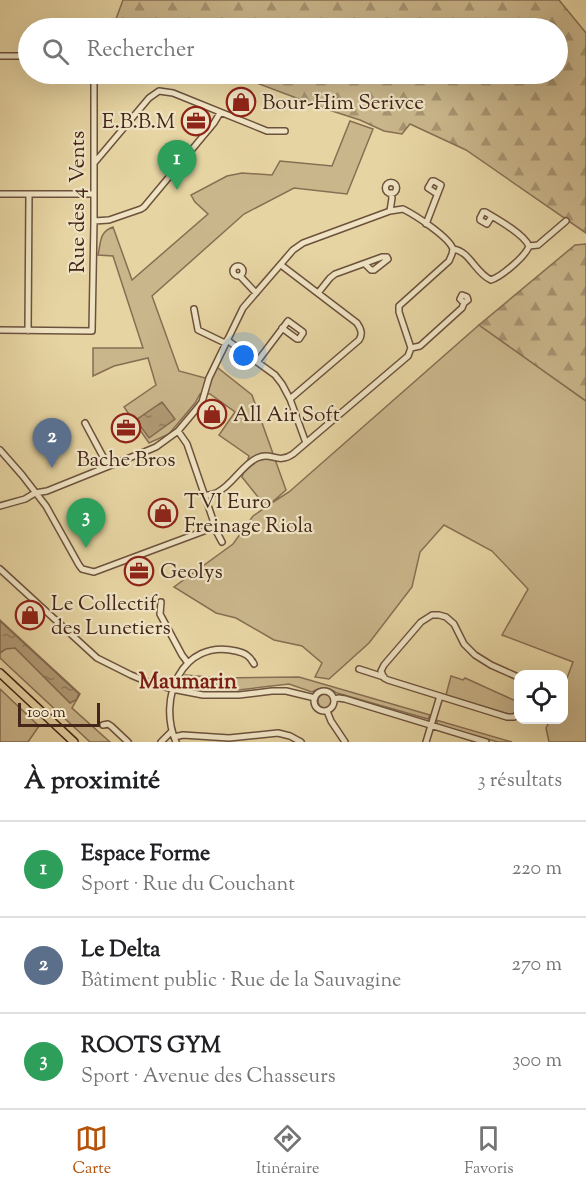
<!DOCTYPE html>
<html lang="fr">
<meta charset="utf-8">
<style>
body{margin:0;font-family:"Sorts Mill Goudy",serif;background:#f2f2f2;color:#202124}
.controls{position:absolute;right:18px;bottom:18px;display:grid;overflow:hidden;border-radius:12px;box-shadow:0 6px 24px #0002}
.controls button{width:54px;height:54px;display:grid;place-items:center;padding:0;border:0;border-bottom:2px solid #e0e0e0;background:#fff;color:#202124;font:30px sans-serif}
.scale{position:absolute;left:18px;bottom:15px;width:82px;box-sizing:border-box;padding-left:6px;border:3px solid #44261b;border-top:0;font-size:16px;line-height:21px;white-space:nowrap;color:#44261b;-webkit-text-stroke:4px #efe3c3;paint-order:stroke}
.you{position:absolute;left:244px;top:356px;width:21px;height:21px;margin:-15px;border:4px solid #fff;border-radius:50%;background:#1a73e8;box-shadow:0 0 0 9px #1a73e833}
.badge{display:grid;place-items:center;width:39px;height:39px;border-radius:50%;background:#b45309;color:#fff;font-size:20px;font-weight:700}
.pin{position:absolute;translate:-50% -50px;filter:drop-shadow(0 2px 3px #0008)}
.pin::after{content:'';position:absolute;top:32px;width:21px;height:18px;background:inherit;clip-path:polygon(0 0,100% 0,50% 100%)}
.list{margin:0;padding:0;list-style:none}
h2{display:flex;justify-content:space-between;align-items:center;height:78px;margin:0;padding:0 24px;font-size:26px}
h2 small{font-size:20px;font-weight:400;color:#757577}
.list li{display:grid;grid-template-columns:39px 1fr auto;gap:18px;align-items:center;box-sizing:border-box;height:96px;padding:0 24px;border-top:2px solid #e0e0e0}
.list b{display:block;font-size:22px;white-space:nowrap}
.list p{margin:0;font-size:20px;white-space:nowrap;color:#757577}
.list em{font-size:20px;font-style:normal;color:#757577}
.icon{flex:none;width:33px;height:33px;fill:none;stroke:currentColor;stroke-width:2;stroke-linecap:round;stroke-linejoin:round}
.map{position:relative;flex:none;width:586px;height:742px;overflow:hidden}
.search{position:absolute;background:#fff;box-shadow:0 6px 24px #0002;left:18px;right:18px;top:18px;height:66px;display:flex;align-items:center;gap:15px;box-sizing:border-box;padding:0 21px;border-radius:33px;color:#757577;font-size:22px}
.sheet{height:366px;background:#fff}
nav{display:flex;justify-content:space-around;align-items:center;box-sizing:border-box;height:84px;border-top:2px solid #e0e0e0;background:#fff;font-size:16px;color:#757577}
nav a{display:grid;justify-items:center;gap:3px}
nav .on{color:#b45309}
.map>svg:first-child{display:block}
.grass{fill:#cab68b;stroke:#876e53;stroke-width:1.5}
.forest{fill:url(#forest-firs);stroke:#876e53;stroke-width:1.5}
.water{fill:url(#water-ripples);stroke:#846b50;stroke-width:1.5}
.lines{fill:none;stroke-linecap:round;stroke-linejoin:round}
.minor-casing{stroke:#6c523d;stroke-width:8}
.major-casing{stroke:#44261b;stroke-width:10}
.minor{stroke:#efe3c3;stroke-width:5}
.major{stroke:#e6d4a2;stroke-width:7}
.labels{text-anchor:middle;stroke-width:4.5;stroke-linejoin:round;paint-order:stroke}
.poi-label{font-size:21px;fill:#44261b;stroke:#efe3c3;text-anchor:start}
.street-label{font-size:21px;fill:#44261b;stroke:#efe3c3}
.neighbourhood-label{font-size:22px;font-weight:bold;fill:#7a1f14;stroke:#efe3c3}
</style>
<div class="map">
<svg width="586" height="742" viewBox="0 0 586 742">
<defs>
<pattern id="forest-firs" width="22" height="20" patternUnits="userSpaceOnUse" patternTransform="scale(1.5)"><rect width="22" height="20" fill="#cab68b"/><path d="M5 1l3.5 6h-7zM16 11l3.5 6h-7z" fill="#a69471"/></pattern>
<pattern id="water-ripples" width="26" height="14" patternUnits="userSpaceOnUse" patternTransform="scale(1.5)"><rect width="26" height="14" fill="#af9974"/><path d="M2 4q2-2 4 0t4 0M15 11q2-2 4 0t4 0" fill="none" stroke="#907d5e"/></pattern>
</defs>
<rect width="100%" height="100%" fill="#e6d4a2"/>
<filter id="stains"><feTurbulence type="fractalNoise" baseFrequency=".00333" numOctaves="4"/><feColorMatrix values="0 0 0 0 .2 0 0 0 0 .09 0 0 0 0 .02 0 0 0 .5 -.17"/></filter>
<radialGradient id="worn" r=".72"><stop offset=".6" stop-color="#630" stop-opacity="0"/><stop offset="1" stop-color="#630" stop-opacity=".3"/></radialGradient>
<path class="grass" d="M350,121l23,8 -26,65 -53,-6 -50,26 -92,82 27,75 26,7 13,-10 34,27 34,95 -16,14 19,-12 190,-167 107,76v341h-37l-3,-14 4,-8h14v-34l9,-24 -71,-27 26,-46 -36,-38 -48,-26 -24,27 -8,35 -43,56 -40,36 -14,-2 7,-14 -20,-17 -28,-6 -38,-22 -20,-5 -42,-26 59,-43 20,-28 13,-9 -24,-30 7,-21 -30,-21 16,-23 -25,-18h-10l-5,9 -26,31 -20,9 -25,-36 32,-22 -8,-27 -34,8 -21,10v-28h50l-30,-92 -15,-1c3,-13 1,-23 15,-28l19,53 76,-66 -13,-12 -4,-7 36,-19 15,-3 30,2 8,-14 52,5z
M0,620l80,74 -8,14 38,34h-20l-90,-84z
M185,675l37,3 77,-1 131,38 -2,4 -91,-26c-9,-6 -15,-7 -25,-1l-23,-8 -51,6 -58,-2z
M451,676l12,4 2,-2 53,24 -1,8 -5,5 -66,-20z
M0,689l39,37 -11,16h-28z
M318 701a7 7 0 1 1 14 0a7 7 0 1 1-14 0Z
M436,720l76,22h-14l-60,-17z"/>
<path class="forest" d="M123,0h436l27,33v200l-120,-83 -56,-26 -8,10 -18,-3 -24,-11 -37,-12 -90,-34h325v-46h-441l-4,-1z
M586,244v157l-107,-76 96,-80z"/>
<path class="water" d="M162,402l13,17 -26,19 -13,-18z
M0,621l79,73 -3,6 -6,3 -55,-55 -9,1 -6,4z"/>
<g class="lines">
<g class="minor-casing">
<path id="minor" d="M108,28l1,-2
M0,56h28
M95,162l54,-64 10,-7 14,2 94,38h18
M385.5 188a5.5 5.5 0 1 1 11 0a5.5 5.5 0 1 1-11 0Z
M0,194h94
M390,211l2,-13 -1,-5
M492,216l-5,8 -7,-4v-2l3,-6h2c12,7 39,22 44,34
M94,221l15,-1 32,-11 3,-2 70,-84 6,-10
M426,224l15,-39 -7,-4h-2l-4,7 9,6
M281,265l76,58c4,6 6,11 2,17l-69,59
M233 271a5 5 0 1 1 10 0a5 5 0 1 1-10 0Z
M240,276l16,17
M318,293l12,-15 5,-4 47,-17h5l1,2 -14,11h-3l-6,-6
M194,309l4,21 27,13
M0,330l92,1 2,-110v-147
M28,331l1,-137
M227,340l48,35 7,9 8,15 16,44
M411,348l9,-2 42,-38 2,-5 4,-3 -1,-3 -5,-2 -2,4 4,4
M257,362l31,-41 15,11v1l-4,6h-2l-15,-11
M85,423l23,43
M0,450l22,25 24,31 33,59 3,4 12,3 110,-41 8,-5 1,-6 -26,-76 -9,-13
M204,496c5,-1 10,-2 14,-4 15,-8 24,-27 39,-34 15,-7 20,7 36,-4l115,-98 3,-8 -12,-36v-6l50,-45 3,-7 1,-5
M0,506l25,-7 10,-6 12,-2 97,-39 12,-5 22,-16 21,-25 3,-4 7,-24 34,-70 50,-58 10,-7 87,-32 13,-2c12,6 46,28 50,40 17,2 22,24 38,31 10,-3 35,-24 38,-34l9,-1 28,-24
M212,526l3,3 7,13
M0,569l97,89 34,17 19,8 22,6 31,6h36l33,-4h14l29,7
M161,602l-1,12 22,41 6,8
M359,669l25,8
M518,677l-27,-12 -16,-10 -11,-11 -10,-20 -8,-7 -7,-2h-7l-11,7 -37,43 -3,6 3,7 4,2 119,37h7l4,-3
M314 701a10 10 0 1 1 20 0a10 10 0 1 1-20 0Z
M334,699l5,-1 6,1 141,43
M327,711l4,10 14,21
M103,725l5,-1 3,2 17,16
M174,737l9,-2 46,3 49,-5 12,3 11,6
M161,742l11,-11
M176,742c-19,-43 6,-104 60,-91 9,2 14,5 18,13
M426,742l14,-46"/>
</g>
<g class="major-casing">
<path id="major" d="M0,673l74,69"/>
</g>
<use href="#minor" class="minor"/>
<use href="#major" class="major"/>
</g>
<defs>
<g id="shop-ring" transform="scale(1.5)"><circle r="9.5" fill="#efe3c3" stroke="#8f2418" stroke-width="1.5"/><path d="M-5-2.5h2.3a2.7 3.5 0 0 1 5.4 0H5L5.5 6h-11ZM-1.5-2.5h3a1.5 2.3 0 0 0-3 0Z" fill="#8f2418"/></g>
<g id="office-ring" transform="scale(1.5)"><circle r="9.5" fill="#efe3c3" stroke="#8f2418" stroke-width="1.5"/><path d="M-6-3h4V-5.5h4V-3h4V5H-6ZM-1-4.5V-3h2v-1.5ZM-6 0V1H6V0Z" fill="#8f2418"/></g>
</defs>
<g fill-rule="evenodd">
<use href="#shop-ring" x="241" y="102"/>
<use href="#office-ring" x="196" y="121"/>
<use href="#shop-ring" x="212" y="414"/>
<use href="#office-ring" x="126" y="428"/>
<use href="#shop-ring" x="163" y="513"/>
<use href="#office-ring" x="139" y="571"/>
<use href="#shop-ring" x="30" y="615"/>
</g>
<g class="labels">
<g class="poi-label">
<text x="262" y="109">Bour-Him Serivce</text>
<text x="175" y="128" text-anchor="end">E.B.B.M</text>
<text x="233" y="421">All Air Soft</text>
<text x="126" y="466" text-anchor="middle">Bache Bros</text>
<text x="184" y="508">TVI Euro<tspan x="184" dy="24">Freinage Riola</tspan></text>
<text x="160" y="578">Geolys</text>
<text x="51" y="610">Le Collectif<tspan x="51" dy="24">des Lunetiers</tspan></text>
</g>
<g class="street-label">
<text transform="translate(77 202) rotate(-90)" y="7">Rue des 4 Vents</text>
</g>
<g class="neighbourhood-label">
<text x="188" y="688">Maumarin</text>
</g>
</g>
<rect width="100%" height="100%" filter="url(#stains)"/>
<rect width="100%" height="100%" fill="url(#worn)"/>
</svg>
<div class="controls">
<button><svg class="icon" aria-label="locate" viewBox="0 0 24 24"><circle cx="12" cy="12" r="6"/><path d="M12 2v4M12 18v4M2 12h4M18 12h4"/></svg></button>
</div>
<div class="scale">100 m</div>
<div class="you"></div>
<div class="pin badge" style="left:177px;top:190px;background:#2e9e5b">1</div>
<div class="pin badge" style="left:52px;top:468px;background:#5c6f8a">2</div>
<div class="pin badge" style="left:86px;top:548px;background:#2e9e5b">3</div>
<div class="search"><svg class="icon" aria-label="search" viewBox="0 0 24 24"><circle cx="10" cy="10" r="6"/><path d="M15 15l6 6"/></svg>Rechercher</div>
</div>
<section class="sheet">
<h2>À proximité<small>3 résultats</small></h2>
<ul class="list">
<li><span class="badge" style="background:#2e9e5b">1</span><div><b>Espace Forme</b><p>Sport · Rue du Couchant</p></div><em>220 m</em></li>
<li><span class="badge" style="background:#5c6f8a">2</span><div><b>Le Delta</b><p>Bâtiment public · Rue de la Sauvagine</p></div><em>270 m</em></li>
<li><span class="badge" style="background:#2e9e5b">3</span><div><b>ROOTS GYM</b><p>Sport · Avenue des Chasseurs</p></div><em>300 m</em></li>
</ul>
</section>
<nav>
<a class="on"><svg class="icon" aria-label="map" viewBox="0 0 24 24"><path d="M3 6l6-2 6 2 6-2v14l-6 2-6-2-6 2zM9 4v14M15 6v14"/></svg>Carte</a>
<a><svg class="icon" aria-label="directions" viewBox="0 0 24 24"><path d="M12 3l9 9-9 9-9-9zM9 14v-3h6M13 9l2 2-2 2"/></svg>Itinéraire</a>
<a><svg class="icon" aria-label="saved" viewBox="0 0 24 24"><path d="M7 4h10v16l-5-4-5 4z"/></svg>Favoris</a>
</nav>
